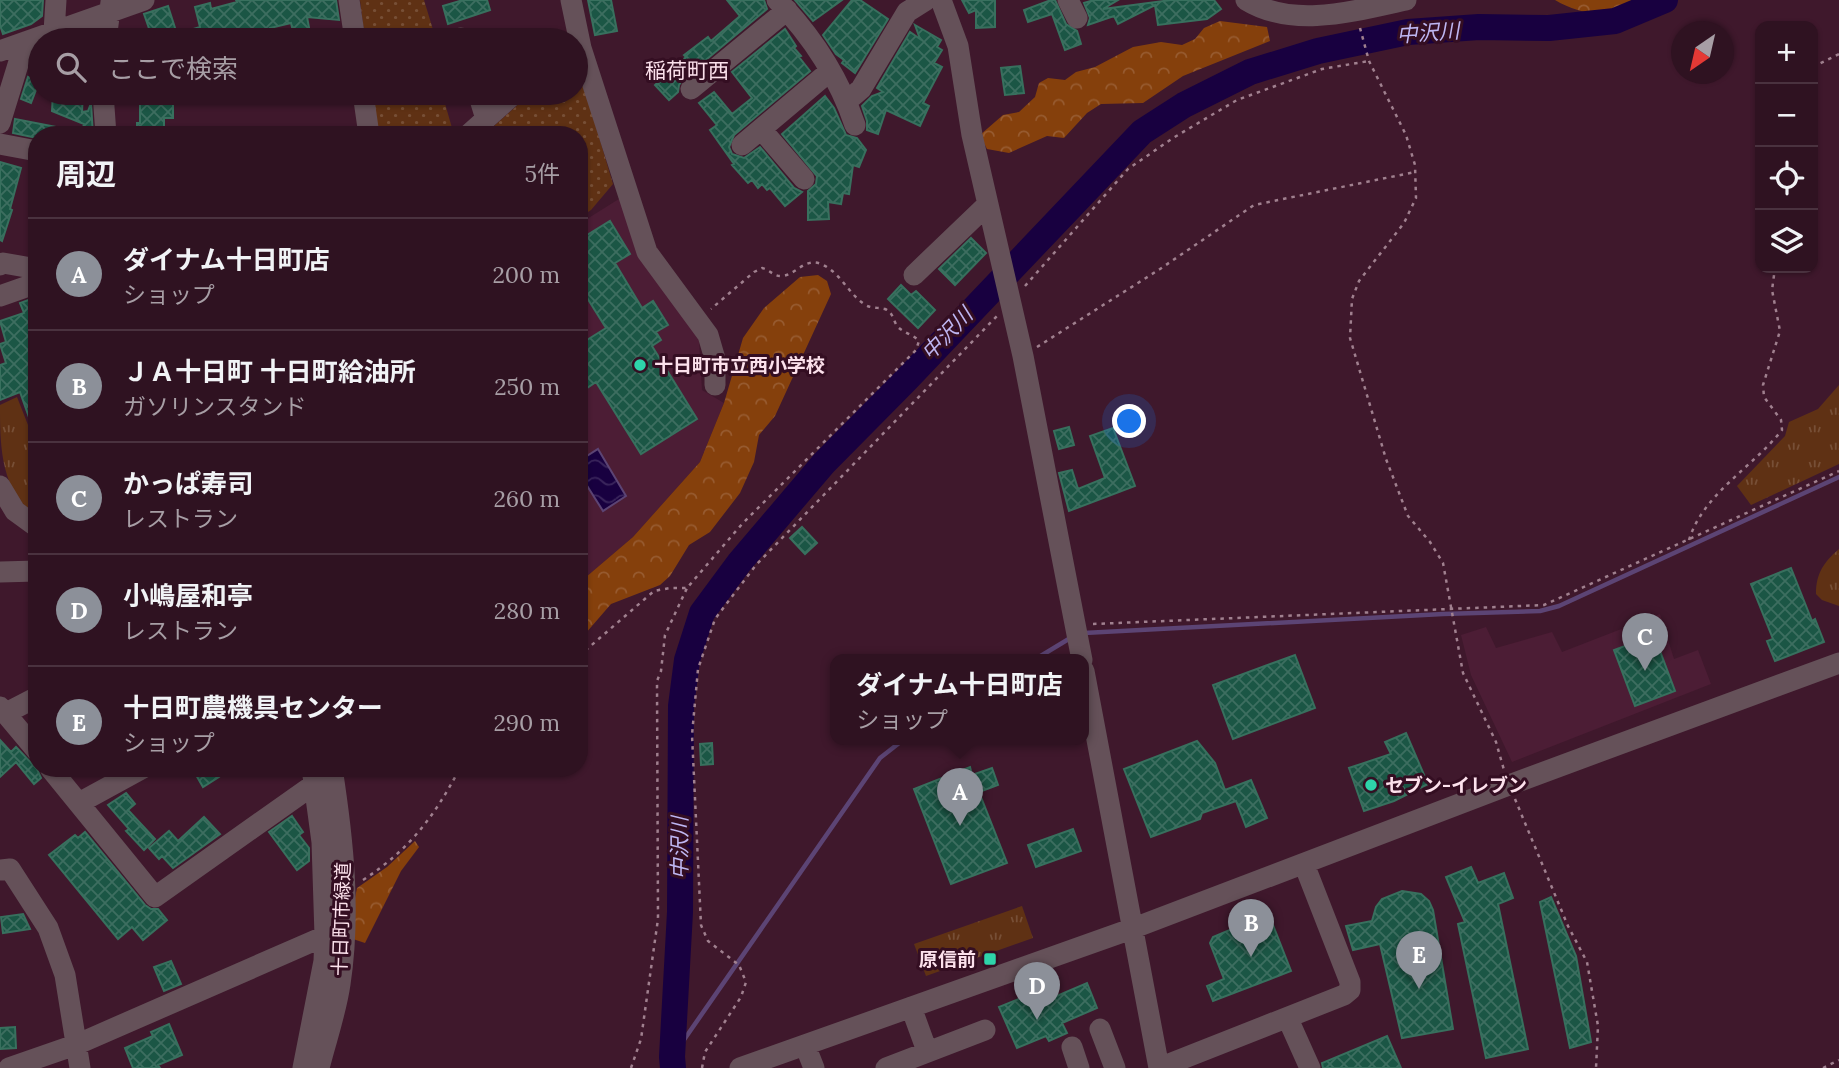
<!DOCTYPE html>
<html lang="ja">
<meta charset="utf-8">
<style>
body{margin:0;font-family:Lora,"Noto Sans JP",serif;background:#371b2a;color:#f1f3f6}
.controls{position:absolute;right:21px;top:21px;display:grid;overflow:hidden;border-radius:14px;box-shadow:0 2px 5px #0004}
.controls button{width:63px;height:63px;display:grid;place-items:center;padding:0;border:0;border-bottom:2px solid #4a323f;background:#2f1221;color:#f1f3f6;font:35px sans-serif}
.compass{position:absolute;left:1671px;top:21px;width:63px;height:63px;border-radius:50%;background:#2f1221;box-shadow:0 2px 5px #0004;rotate:214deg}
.you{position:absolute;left:1130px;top:422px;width:24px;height:24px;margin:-18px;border:5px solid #fff;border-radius:50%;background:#1a73e8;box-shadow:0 0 0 10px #1a73e833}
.badge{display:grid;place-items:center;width:46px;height:46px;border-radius:50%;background:#8c9099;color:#fff;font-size:23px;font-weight:700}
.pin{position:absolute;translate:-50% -58px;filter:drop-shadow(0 2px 4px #0008)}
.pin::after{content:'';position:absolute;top:37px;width:24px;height:21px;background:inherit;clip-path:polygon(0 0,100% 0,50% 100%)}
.popup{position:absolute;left:830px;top:654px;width:259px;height:91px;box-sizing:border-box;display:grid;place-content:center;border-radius:14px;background:#2f1221;filter:drop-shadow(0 2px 5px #0005);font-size:23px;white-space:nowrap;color:#a79ea5}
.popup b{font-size:26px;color:#f1f3f6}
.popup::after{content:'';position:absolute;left:50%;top:100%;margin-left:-14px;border:14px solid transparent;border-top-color:#2f1221}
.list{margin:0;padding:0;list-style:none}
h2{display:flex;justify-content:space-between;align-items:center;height:91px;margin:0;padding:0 28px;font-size:30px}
h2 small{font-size:23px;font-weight:400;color:#a79ea5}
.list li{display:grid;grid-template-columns:46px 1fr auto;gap:21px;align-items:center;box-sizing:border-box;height:112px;padding:0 28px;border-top:2px solid #4a323f}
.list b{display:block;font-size:26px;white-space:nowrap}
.list p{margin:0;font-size:23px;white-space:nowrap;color:#a79ea5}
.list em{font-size:23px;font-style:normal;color:#a79ea5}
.icon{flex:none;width:38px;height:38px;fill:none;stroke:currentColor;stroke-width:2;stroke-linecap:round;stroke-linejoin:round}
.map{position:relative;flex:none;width:1839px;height:1068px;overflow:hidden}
.search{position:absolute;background:#2f1221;box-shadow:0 2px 5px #0004;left:28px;top:28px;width:560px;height:77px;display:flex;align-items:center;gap:18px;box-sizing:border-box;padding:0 24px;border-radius:38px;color:#a79ea5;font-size:26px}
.panel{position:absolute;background:#2f1221;box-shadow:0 2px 5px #0004;left:28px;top:126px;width:560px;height:651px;border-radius:28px}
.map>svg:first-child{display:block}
.built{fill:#4c1d35}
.grass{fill:url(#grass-tufts)}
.forest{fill:url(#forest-crowns)}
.park{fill:url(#park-dots)}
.water{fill:url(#water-waves);stroke:#5c4474;stroke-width:2}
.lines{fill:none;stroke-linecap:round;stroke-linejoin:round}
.stream{stroke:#5c4474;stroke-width:4.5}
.river{stroke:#180040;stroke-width:26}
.building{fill:url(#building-cross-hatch);stroke:#38705e;stroke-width:2}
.path{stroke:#a0808f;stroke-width:2.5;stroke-dasharray:3.5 5;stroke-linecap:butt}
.minor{stroke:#655159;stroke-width:21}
.poi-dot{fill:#2ed4aa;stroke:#340e22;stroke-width:2.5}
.labels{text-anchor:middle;stroke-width:6;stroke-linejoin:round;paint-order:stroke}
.poi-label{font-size:19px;font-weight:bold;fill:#fce1ec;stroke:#340e22;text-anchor:start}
.street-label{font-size:19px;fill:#fce1ec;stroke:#340e22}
.water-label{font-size:21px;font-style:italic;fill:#beb6f2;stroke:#340e22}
.neighbourhood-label{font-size:21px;fill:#fce1ec;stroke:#340e22}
</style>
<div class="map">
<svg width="1839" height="1068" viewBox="0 0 1839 1068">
<defs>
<pattern id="grass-tufts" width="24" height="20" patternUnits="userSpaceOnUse" patternTransform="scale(1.75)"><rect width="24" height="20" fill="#5f3114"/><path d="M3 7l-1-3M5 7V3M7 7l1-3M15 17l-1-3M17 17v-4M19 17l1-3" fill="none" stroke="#774f36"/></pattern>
<pattern id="forest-crowns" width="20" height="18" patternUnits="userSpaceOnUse" patternTransform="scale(1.75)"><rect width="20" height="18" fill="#85400c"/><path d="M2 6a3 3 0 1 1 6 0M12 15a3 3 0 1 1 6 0" fill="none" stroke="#975b30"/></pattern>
<pattern id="park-dots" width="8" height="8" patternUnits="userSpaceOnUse" patternTransform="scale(1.75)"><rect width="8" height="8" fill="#5f3114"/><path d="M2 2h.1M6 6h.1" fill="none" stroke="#774f36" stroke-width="1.8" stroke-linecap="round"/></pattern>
<pattern id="water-waves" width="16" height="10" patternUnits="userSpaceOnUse" patternTransform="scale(1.75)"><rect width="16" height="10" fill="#180040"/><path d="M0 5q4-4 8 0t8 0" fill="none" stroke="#3a255c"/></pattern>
<pattern id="building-cross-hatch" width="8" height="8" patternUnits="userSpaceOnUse" patternTransform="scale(1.75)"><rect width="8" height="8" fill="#1b5645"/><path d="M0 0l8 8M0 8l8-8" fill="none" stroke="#3d6e60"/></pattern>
</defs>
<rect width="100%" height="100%" fill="#3f182c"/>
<path class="built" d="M622,197l77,143 3,50 22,13 -24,59 -67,75 -54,46v-359z
M1660,614l14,45 24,-9 13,34 -199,78 -41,-87 -10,-40 25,-8 10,21 56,-16 10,20z"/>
<path class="grass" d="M1839,385v79l-88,41 -14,-19 48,-50 4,-14 29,-13z
M17,397l20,51v68c-37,-24 -37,-72 -37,-111z
M1839,549v57l-17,-6 -6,-6c0,-21 8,-32 23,-45z
M1022,906l11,32 -107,38 -12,-32z"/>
<path class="forest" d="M1555,0h92c-34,14 -58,20 -92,0z
M1220,21l47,6 3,14 -87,35 -40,27 -42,1 -14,9 -23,25 -17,-2 -38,17 -22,-4 -7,-14 23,-20 16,-3 16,-15 4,-14 9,-5 17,2 11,-8 19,-5 38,-20 28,-5 21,3 13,-6 9,-11z
M818,275l9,6 4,13 -56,122 -16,19 -5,27 -14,31 -30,39 -21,13 -19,31 -10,9 -49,19 -32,37v-58l54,-46 67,-75 24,-59 19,-65 21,-30 36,-31z
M415,841l4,6 -18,24 -36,72 -18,-6 10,-49 30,-21z"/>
<path class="park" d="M360,0h64l10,33 -8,3 1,4h-62z
M576,69l5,7 32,108 -22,26 -12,8v-83h-90l6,-10 36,-32h45z
M373,93h69l12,42h-76z"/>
<path class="water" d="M598,449l28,47 -23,15 -24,-38v-12z"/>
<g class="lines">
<path class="stream" d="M1084,633l359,-19 97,-3 19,-5 280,-129
M1034,660l38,-23
M672,1057l208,-299 23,-18"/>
<path class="river" d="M673,1068l-1,-11 8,-145 1,-206 6,-46 15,-47 37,-50 85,-100 83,-84 235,-247 42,-27 66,-33 68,-21 90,-19 71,-5 70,1 66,-7 50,-21"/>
</g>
<path class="building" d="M0,0h43l-1,16 -11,8 -28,10 -3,-9z
M236,0h100l3,20 -32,-3 4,21 -8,2h-8l-4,-17 -21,5 3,12h-25l-3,-10 -43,10h-49l-9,-26 24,-8 9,28 23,-7 -5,-20 15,-4 1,6 26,-7z
M463,0h24l3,10 -42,14 -5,-18z
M588,0h23l6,31 -22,4z
M727,0h37l3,9 -84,70 -4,6 -1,7 -9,8 -14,-15 31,-28 -2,-2 24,-18 3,4 29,-25z
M795,0h47l-29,21z
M852,0h8l28,19 -33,54 -13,-10 2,-3 -8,-6 -13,-19z
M962,0h33v27l-19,1v-18l-7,3z
M1051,0h4l11,24 11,7 4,13 -16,6 -13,-36 -24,8 -4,-12z
M1094,0h24l-15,9 68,-9h43l7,9 -14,10 -49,6 -3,-20 -37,19 -4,-8 -26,9 2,-7 -6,-15z
M915,25l26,15 -4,7 5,3 -8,13 8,4 -19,36 6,3 -9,20 -34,-16 -8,24 -11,-4v-9l-5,-15 10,-10 11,-4 -6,-4 33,-56 10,7z
M785,29l11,17 -2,2 7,8 -2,1 11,14 -76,64 -5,12 3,7 12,4 16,-11 34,41 8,4 -17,14 -15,-18 -3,2 -5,-6 -4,4 -6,-8 -4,3 -16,-18 2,-1 -24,-34 7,-5 -18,-22 15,-11 18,22 20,-16 -20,-26z
M1020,66l4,27 -19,2 -4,-27z
M28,77l11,5 -8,21 -10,-4z
M53,93h30l-1,19 6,-1 3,-8 2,32h-12l3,-11 -32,-13z
M140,96h33v22h-9v17h-27v-12h3z
M825,96l9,12 12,27 11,3 9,12 -7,17 -6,-2 -4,29 -6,-1 -2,11 -13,-2 1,17 -21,1v-29l8,-7 1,-8 -35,-42z
M15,119l52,10v6h-30v3l-24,-5z
M0,162l21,6 -11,41 2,1 -10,31 -2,-1z
M610,221l20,33 -15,9 27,45 11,-7 15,24 -12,7 5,8 -9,6 45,73 -56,35 -45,-72 -9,6 -8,-13v-30l27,-17 -27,-43v-45z
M971,238l15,15 -31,32 -16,-16z
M901,285l10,10 5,-4 19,19 -17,18 -30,-29z
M37,297v136l-2,1 -15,-42 -20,8v-35l6,-2 -6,-19 6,-2 -6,-21 24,-8 -4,-10z
M1069,427l5,18 -15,4 -5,-18z
M1113,428l22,58 -66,25 -10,-38 13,-3 6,19 27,-11 -15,-42z
M802,527l15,16 -12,11 -15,-16z
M1791,568l21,53 3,-2 9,23 -49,19 -8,-20 6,-2 -22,-55z
M1654,635l21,56 -40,15 -21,-56z
M1295,655l20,53 -82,31 -20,-54z
M1406,733l22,51 -34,17 -30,10 -15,-43 42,-14 -6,-12z
M0,740l11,12 5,-5 21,22 4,9 -7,6 -18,-22 -16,15z
M1197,741l18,22 10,27 26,-10 16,38 -21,9 -10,-26 -34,12 -2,6 -49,18 -27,-68z
M712,743l1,21 -12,1 -1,-21z
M970,767l2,8 20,-7 6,17 -19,7 28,71 -56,21 -37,-95z
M192,768h22l5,9 -16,10z
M126,793l9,11 -7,6 27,29 -11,11 -18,-19 3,-2 -21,-24z
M292,816l11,16 -4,3 10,13v13l-12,9 -28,-38z
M204,817l16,17 -47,34 -11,-12 -3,3 -10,-11 20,-17 9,10z
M1073,829l8,22 -45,16 -8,-22z
M85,832l60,73 6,4h7l9,11 -24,20 -11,-13 -14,12 -69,-84 26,-20 3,3z
M1471,867l7,16 26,-10 9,25 -15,6 30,145 -42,9 -28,-134 7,-2 -19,-45z
M1402,891l19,3 8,7 4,9 20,119 -51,9 -22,-94 -27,6 -7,-24 26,-5 4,-14 6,-8z
M1551,897l25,59 15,86 -21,6 -30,-146z
M23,914l7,15 -27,4 -2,-16z
M1273,925l18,46 -78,30 -6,-15 17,-7 -14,-36 3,-6 26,-11 27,13z
M171,961l10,23 -17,7 -10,-24z
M1087,983l10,25 -35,15 5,10 -18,8 -3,-5 -29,12 -18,-41 27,-11 5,11z
M169,1024l13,31 -24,10 2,3h-27l-8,-20 28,-12 -2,-4z
M15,1027l1,21 -16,1v-21z
M1387,1036l14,32h-78l-1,-5z"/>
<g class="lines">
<path class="path" d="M1360,28l9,33 37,74 9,30 1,33 -12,25 -45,58 -7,18 -2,39 36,121 22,57 22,26 13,21 20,110 33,69 8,28
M1813,67l26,-13
M1025,286l103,-117 45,-31 64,-38 85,-31 47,-8
M1037,347l123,-78 94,-64 161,-33
M1689,540c14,-46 64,-73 93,-110l-1,-10 -17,-23 -1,-12 17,-54 -8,-41 3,-22
M1093,624l451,-19 295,-134
M579,656l75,-65 16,-3h17l55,-64 174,-174 3,-9c-6,-7 -16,-8 -22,-15 -4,-6 -4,-14 -12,-17 -7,-2 -14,0 -21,-5 -16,-11 -24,-32 -43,-40 -16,-7 -25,11 -39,12 -8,1 -12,-6 -20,-8l-8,4 -43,37
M1515,799l53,127 19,36 11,64 -2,42
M363,880c47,-31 71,-63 97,-112
M631,1068l10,-29 17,-120 -1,-238 4,-10 4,-36 22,-47
M702,1068l3,-16 36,-55 5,-15 -7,-17 -31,-24 -7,-16 -9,-190 6,-66 17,-50 41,-54 241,-249
M1823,1068l16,-8"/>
<path class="minor" d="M349,0l6,40
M571,0l10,48 66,204 61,83 7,24v26
M777,0c35,36 62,78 78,125
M941,0l17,46 14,89 51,221 59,304
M1068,0l9,18
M1246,0c47,29 109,11 160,0
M54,32l2,-32
M461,38l1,2
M106,40l5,-38
M0,51l144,-51
M691,89l96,-79
M103,93l3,42
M363,93l6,42
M478,93l8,26
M847,101l14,-12 46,-77 19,-12
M0,123l25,-81
M761,129l43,50
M468,135l47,-42
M0,144l37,7
M742,145l88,-74
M0,265l3,-2 34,6
M914,275l74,-71
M0,296l37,-13
M0,486l15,25 22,16
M0,572l37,-1
M1084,671l75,397
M0,707l37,44
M6,713l31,-16
M50,768l105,129 161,-114
M79,803l64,-35
M0,870l10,-1 38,59 17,47 15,93
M911,1007l16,44
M1288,1019l22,49
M1100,1029l15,39
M805,1045l9,23
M1072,1047l7,21
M9,1068l69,-24 247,-108
M303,1068l21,-107 1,-25 -3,-94 -10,-74
M319,1068c7,-28 17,-56 21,-84 11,-72 3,-145 -8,-216
M740,1068l394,-140 375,-143 330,-122
M886,1068l99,-38
M1159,1068l185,-73 6,-5v-8l-46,-118"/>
</g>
<g class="poi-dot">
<circle cx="640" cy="365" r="7"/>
<circle cx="1371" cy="785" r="7"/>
<rect x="983" y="952" width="14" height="14" rx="3.5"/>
</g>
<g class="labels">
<g class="poi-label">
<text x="654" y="372">十日町市立西小学校</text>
<text x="1385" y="792">セブン-イレブン</text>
<text x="976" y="966" text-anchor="end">原信前</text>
</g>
<g class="street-label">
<text transform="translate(341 919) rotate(-88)" y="7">十日町市緑道</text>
</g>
<g class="water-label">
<text transform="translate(1428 33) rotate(-4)" y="7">中沢川</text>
<text transform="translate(947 334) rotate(-46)" y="7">中沢川</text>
<text transform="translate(680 848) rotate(-90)" y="7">中沢川</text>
</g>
<g class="neighbourhood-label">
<text x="687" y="78">稲荷町西</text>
</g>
</g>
</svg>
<div class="controls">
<button>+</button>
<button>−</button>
<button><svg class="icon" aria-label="locate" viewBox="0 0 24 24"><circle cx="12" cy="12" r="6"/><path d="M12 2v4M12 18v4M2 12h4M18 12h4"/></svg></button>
<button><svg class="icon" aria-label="layers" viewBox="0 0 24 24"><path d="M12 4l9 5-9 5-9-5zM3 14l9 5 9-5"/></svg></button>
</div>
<svg class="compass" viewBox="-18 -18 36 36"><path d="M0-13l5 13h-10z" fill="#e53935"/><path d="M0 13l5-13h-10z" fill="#a79ea5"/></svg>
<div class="you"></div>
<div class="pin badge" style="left:960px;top:826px">A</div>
<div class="popup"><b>ダイナム十日町店</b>ショップ</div>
<div class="pin badge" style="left:1251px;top:957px">B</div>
<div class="pin badge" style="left:1645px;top:671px">C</div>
<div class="pin badge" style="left:1037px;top:1020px">D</div>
<div class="pin badge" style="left:1419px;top:989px">E</div>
<div class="search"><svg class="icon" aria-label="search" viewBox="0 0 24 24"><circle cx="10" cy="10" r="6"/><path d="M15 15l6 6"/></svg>ここで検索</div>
<section class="panel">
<h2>周辺<small>5件</small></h2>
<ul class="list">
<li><span class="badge">A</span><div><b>ダイナム十日町店</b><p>ショップ</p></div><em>200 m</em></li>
<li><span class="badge">B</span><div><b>ＪＡ十日町 十日町給油所</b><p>ガソリンスタンド</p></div><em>250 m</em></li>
<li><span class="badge">C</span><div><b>かっぱ寿司</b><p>レストラン</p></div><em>260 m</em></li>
<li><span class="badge">D</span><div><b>小嶋屋和亭</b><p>レストラン</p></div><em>280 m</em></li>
<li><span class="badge">E</span><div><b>十日町農機具センター</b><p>ショップ</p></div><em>290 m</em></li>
</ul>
</section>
</div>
